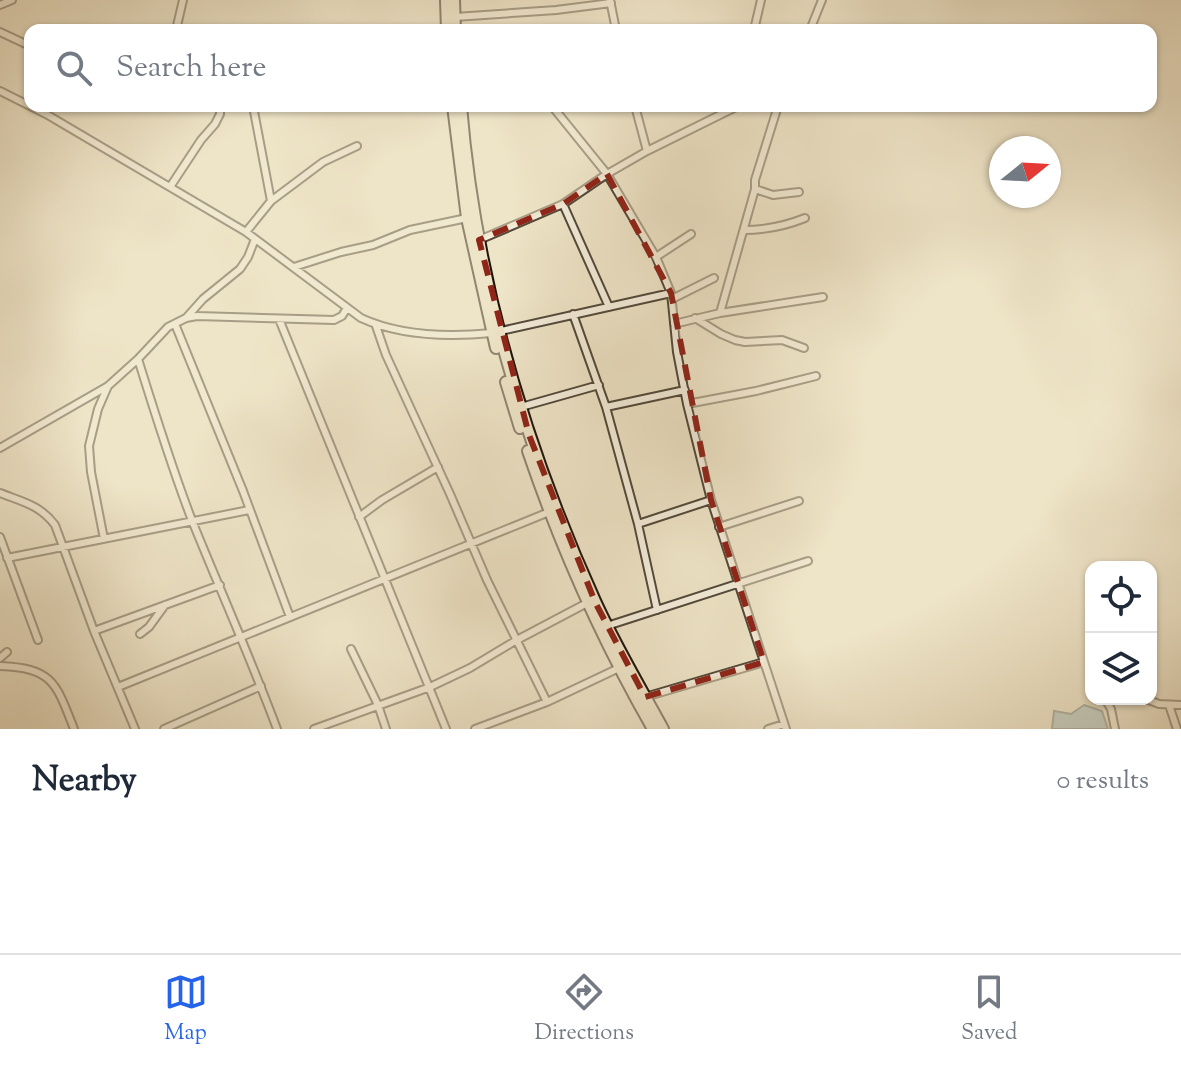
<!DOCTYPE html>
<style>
body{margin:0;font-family:"Sorts Mill Goudy",serif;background:#f2f2f3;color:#1f2937}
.controls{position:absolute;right:24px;bottom:24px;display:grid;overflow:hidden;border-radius:16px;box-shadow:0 2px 6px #0004}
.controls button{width:72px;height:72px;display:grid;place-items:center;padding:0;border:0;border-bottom:2px solid #e0e1e3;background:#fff;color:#1f2937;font:40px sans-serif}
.compass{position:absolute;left:989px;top:136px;width:72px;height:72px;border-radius:50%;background:#fff;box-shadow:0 2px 6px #0004;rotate:72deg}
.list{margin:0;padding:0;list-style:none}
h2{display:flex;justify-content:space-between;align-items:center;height:104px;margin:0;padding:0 32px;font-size:34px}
h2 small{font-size:26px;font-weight:400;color:#747a83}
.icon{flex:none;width:44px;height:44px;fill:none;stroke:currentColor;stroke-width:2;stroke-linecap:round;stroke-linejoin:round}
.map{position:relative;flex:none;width:1181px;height:729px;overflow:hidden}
.search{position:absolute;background:#fff;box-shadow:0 2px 6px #0004;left:24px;right:24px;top:24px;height:88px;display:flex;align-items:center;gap:20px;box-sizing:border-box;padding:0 28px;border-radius:16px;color:#747a83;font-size:30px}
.sheet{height:224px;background:#fff}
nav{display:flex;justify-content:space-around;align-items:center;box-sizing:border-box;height:112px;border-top:2px solid #e0e1e3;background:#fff;font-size:22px;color:#747a83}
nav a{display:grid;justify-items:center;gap:4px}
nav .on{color:#2563eb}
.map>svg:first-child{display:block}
.water{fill:#9dbcbf;stroke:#6a7977;stroke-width:2}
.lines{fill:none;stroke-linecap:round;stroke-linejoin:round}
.minor-casing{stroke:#52493a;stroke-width:10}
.trunk-casing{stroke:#1e150b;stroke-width:14}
.minor{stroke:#f4eddb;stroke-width:6}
.trunk{stroke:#eee4c7;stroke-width:10}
.marked{fill:none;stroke:#8f2418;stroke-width:6;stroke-dasharray:16 10;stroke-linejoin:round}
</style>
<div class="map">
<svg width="1181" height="729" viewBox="0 0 1181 729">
<rect width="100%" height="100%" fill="#eee4c7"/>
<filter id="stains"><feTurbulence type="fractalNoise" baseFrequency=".0025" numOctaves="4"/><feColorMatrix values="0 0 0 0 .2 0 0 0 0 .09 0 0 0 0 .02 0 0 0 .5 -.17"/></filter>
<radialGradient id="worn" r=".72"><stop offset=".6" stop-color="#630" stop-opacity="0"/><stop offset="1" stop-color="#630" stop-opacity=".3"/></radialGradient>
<path class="water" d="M1084,705l18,6 6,18h-56l2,-18 17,3z"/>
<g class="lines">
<g class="minor-casing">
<path id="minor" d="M610,0l6,30
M0,5l12,-5
M455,17l101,-7 55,-7
M176,30l7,-30
M754,30l7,-30
M810,30l12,-30
M0,32l30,14
M0,91l46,23 200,118 115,86c39,18 89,19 131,15l179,-40
M253,106l18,95
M552,106l55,68 49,83 15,36 6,59 10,52 24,96 75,229
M635,106l12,45
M170,187l31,-47 14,-16 5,-10v-8
M755,189l18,6 26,-3
M563,204l46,103
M744,230c22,0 41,-4 61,-12
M246,232l25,-31 52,-39 34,-16
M479,240l84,-36 44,-30 40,-23 91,-45
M656,257l35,-23
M294,267l47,-15 32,-7 37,-15 57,-12
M672,299l42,-21
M720,313l35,-124v-9l23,-74
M573,314l33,93 32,117 19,86
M186,318l17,-19 37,-30 8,-12 7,-18
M695,318l26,16 14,6 10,2 37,-2 22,8
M279,319l167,410
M175,324l68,167 47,126
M674,324l46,-11 103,-16
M376,326l10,29 64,139 37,86 60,122
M138,359c17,55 34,110 55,164 28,69 58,136 84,206
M687,404l69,-13 60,-15
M521,407l78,-22
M606,407l79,-17
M0,448l108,-62
M0,493c23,9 40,12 55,32l39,106 41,98
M359,517l23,-17 56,-33
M638,524l73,-24
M719,527l80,-26
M0,537l38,103
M104,539l-13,-67 -2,-26 9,-37 10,-23 30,-27 30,-32 18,-9 11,-2 137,4 8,-4 5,-8
M7,558l242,-48
M607,626l201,-65
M94,631l126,-46
M140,634l9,-7 16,-22
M351,649l27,56 8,24
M0,658l7,-6
M0,666c53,2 56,17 74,63
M118,687l431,-175
M645,697l119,-35
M1105,699l6,10 4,20
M1146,699l13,5 22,1
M1169,705l8,24
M164,729l97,-43
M314,729l116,-42 40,-19 45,-27 72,-38
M475,729l72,-27 72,-34
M768,729l16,-5"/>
</g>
<g class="trunk-casing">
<path id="trunk" d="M446,0l1,30
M454,0l1,30
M453,106l14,112 29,130
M461,106c14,172 63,338 134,495 20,44 45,86 68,128
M506,382l14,46
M528,451c33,97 74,189 125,278"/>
</g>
<use href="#minor" class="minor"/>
<use href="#trunk" class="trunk"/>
</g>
<path d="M0 0H1181V729H0ZM607,174l64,119 40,207 53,162 -119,35 -50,-95 -66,-167 -50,-195 84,-36z" fill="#eee4c7" fill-opacity=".55" fill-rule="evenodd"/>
<path class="marked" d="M607,174l64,119 40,207 53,162 -119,35 -50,-95 -66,-167 -50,-195 84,-36z"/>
<rect width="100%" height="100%" filter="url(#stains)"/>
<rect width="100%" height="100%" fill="url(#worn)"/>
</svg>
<div class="controls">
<button><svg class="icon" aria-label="locate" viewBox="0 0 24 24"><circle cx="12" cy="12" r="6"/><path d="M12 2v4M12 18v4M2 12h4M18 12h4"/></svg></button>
<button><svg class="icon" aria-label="layers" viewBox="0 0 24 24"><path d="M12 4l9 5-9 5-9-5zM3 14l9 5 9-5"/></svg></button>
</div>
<svg class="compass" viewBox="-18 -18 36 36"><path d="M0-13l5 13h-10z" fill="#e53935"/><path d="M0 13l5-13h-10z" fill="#747a83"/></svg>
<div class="search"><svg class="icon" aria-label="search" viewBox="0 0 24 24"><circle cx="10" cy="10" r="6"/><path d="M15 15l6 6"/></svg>Search here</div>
</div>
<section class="sheet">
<h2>Nearby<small>0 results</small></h2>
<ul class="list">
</ul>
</section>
<nav>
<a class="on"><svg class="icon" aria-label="map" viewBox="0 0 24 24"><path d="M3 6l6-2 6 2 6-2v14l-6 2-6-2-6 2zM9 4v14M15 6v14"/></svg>Map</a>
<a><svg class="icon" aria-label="directions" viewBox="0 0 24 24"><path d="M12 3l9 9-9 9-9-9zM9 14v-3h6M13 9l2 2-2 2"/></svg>Directions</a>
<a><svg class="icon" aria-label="saved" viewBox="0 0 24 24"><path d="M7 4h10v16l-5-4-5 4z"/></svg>Saved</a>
</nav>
